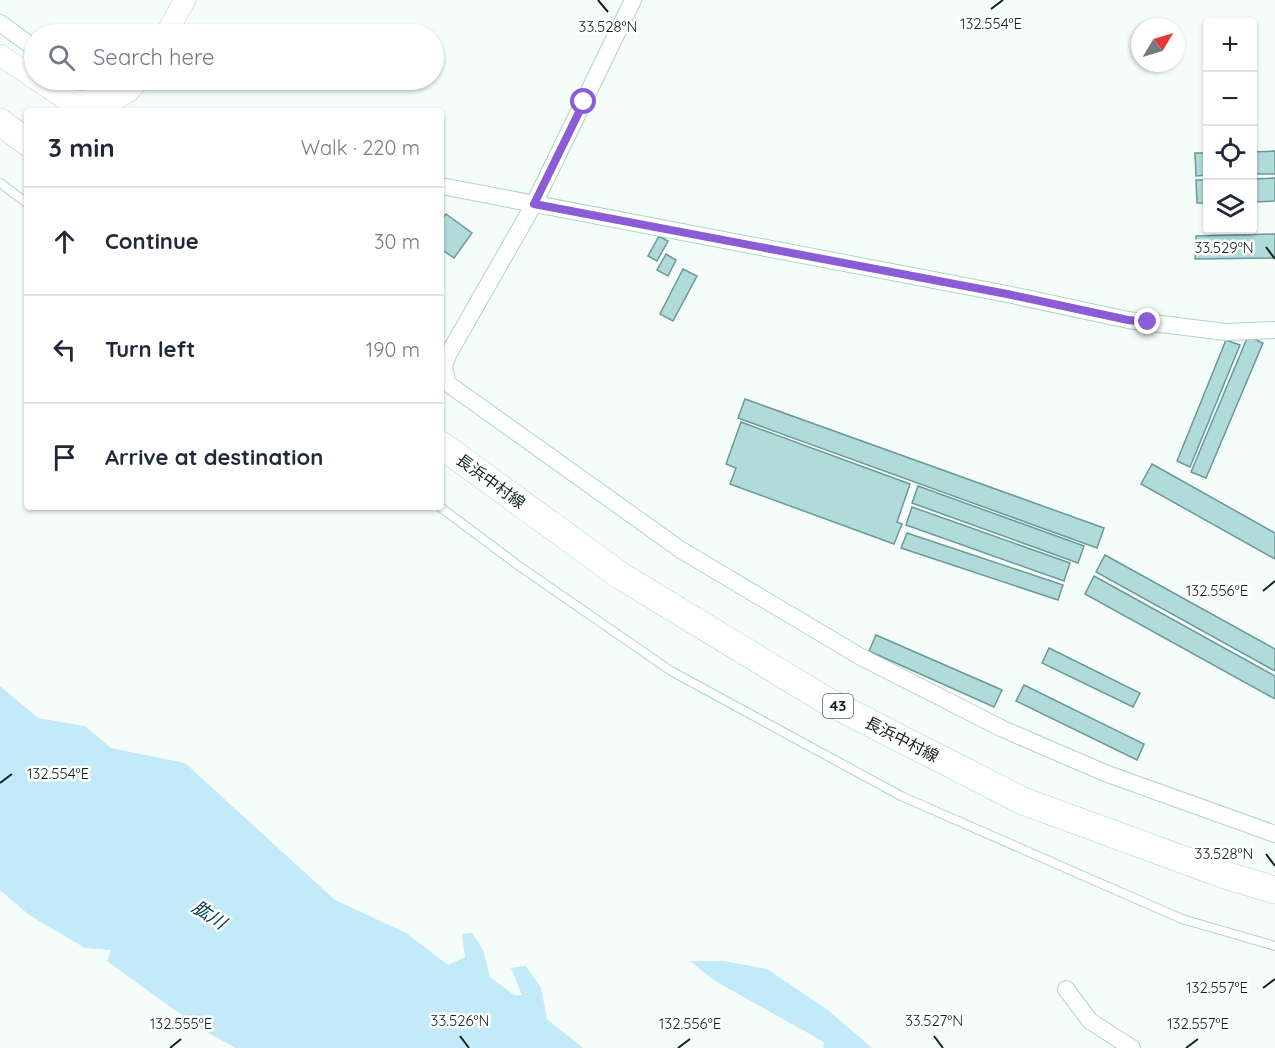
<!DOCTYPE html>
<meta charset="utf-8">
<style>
body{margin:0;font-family:Quicksand,"Noto Sans JP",sans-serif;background:#f2f2f3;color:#1f2937}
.controls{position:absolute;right:18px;top:18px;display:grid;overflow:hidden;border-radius:6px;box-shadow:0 2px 4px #0004}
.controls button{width:54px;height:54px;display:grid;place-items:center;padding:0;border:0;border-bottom:2px solid #e0e1e3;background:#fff;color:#1f2937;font:30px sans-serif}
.compass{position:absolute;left:1131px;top:18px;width:54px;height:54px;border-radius:50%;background:#fff;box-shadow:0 2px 4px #0004;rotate:52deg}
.stop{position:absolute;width:18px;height:18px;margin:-14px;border:4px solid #8a5cd6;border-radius:50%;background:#fff}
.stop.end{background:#8a5cd6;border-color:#fff;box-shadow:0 2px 6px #0008}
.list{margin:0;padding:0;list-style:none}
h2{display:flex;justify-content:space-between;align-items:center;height:78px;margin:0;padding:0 24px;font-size:26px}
h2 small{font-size:20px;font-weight:400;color:#747a83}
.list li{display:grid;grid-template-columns:39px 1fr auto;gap:18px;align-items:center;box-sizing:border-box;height:108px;padding:0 24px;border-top:2px solid #e0e1e3}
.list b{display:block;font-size:22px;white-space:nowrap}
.list em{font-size:20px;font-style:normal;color:#747a83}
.icon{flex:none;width:33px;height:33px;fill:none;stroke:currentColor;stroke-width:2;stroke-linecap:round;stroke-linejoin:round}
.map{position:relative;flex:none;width:1275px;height:1048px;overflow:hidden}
.search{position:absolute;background:#fff;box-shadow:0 2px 4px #0004;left:24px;top:24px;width:420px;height:66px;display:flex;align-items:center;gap:15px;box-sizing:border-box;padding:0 21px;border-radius:33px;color:#747a83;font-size:22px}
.panel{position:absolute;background:#fff;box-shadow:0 2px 4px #0004;left:24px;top:108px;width:420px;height:402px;border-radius:6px}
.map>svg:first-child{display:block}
.water{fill:#c3eaf8}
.building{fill:#b0dbda;stroke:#6b9998;stroke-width:1.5}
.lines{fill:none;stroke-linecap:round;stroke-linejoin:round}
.service-casing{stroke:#add6c6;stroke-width:10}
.minor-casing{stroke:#add6c6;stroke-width:18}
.tertiary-casing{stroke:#add6c6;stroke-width:22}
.primary-casing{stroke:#add6c6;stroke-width:28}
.service{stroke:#fff;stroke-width:8}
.minor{stroke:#fff;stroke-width:16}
.tertiary{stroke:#fff;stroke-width:21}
.primary{stroke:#fff;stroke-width:27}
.route{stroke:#8a5cd6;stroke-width:8}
.ticks{fill:none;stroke:#11211b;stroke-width:2}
.labels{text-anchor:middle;stroke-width:5;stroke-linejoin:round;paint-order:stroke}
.shield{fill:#fff;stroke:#58645f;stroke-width:1.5}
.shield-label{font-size:15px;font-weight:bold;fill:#11211b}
.street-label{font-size:16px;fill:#11211b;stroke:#fff}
.water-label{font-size:18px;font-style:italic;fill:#003948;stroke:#fff}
.ticks-label{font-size:15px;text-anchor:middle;fill:#11211b;stroke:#fff;stroke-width:5;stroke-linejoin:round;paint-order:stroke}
</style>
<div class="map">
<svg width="1275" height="1048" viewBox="0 0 1275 1048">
<rect width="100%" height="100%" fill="#f5fdfa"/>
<path class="water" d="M0,686l38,32 47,8 26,22 74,15 150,137 71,33 42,32 17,-8 -3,-23 10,-1 11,17 7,27 24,18h8l-11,-27 15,-2 15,22 6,31 36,29h-347l-35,-19 -94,-68 4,-11 -26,-2 -56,-33 -29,-25z
M690,961h34l43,8 61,41 44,38h-49l1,-6 -109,-61z"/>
<path class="building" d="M1275,151v23h-23v-22z
M1195,153h13v22l-12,1z
M1275,178v23l-23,1v-23z
M1196,180h12v23h-11z
M446,214l26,19 -18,25 -13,-9v-29z
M1275,234v24l-80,1 1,-23z
M659,236l9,5 -11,20 -9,-5z
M666,254l10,6 -8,16 -11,-6z
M683,269l14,7 -24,45 -13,-7z
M1248,336l15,7 -57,135 -15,-6z
M1226,340l14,5 -50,122 -13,-6z
M745,399l359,129 -7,20 -359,-130z
M741,422l169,62 -13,38 5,2 -8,20 -164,-60 6,-16 -10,-4z
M1152,464l123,69v26l-134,-75z
M918,486l166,60 -6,17 -166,-60z
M912,507l158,56 -6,18 -158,-56z
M907,533l156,52 -5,15 -157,-52z
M1105,555l170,94v22l-179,-99z
M1094,576l181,100v23l-190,-105z
M876,635l126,55 -8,17 -125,-56z
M1049,648l91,45 -7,14 -91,-44z
M1024,685l120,59 -7,16 -121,-59z"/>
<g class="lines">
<g class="service-casing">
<path id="service" d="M0,183l27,20
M440,507l79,59 152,105 230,125 281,123 93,27"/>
</g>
<g class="minor-casing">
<path id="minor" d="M633,0l-99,204 -85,149 -5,13 3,17 234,167 180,107 142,72 102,44 170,61
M0,23l34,25
M78,80l4,2 28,5 8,10
M441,186l566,108 121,26 98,12 49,-2
M1066,989l24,32 42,27"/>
</g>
<g class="tertiary-casing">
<path id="tertiary" d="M166,34l19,-34
M0,55l34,23
M37,80l30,20 42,3 19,-11 11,-12"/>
</g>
<g class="primary-casing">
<path id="primary" d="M0,122l27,20
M441,445l180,131 206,125 196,100 202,74 50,15"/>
</g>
<use href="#service" class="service"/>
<use href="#minor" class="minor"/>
<use href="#tertiary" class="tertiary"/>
<use href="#primary" class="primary"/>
</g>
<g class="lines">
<path class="route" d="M584,102l-50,102 473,90 121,26 20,2"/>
</g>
<path class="ticks" d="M598,0l10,12M991,9l12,-9M1266,247l9,12M1263,591l12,-10M0,783l12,-9M1266,854l9,12M1263,988l12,-9M460,1036l9,12M934,1036l9,12M170,1048l11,-9M678,1048l12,-9M1186,1048l12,-9"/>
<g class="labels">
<rect class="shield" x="823" y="694" width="30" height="24" rx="4.5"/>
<g class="shield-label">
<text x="838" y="711">43</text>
</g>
<g class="street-label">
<text transform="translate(491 481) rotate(36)" y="6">長浜中村線</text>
<text transform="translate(902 739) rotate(27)" y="6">長浜中村線</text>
</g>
<g class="water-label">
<text transform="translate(209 915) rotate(33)" y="6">肱川</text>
</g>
</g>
<g class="ticks-label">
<text x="991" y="29">132.554°E</text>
<text x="608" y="32">33.528°N</text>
<text x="1224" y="253">33.529°N</text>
<text x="1217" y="596">132.556°E</text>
<text x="58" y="779">132.554°E</text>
<text x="1224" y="859">33.528°N</text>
<text x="1217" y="993">132.557°E</text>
<text x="460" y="1026">33.526°N</text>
<text x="934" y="1026">33.527°N</text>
<text x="181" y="1029">132.555°E</text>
<text x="690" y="1029">132.556°E</text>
<text x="1198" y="1029">132.557°E</text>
</g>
</svg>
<div class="controls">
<button>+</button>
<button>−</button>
<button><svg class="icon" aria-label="locate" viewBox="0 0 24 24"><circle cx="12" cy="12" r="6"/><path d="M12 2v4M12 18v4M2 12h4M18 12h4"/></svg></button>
<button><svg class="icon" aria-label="layers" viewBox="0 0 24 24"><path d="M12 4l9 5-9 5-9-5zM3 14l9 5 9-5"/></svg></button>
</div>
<svg class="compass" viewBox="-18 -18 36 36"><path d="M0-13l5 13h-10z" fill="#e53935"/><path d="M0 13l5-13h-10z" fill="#747a83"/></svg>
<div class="stop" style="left:584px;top:102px"></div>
<div class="stop end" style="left:1148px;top:322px"></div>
<div class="search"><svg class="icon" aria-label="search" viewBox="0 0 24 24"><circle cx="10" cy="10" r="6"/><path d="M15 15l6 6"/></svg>Search here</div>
<section class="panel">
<h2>3 min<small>Walk · 220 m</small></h2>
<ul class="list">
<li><svg class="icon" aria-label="ahead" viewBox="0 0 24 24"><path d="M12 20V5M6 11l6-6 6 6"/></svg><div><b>Continue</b></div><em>30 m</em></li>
<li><svg class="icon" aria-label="left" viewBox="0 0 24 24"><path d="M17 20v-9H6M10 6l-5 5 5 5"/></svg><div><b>Turn left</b></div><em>190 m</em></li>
<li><svg class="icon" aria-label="arrive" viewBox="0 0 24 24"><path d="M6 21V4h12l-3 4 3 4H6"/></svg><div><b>Arrive at destination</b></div></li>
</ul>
</section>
</div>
